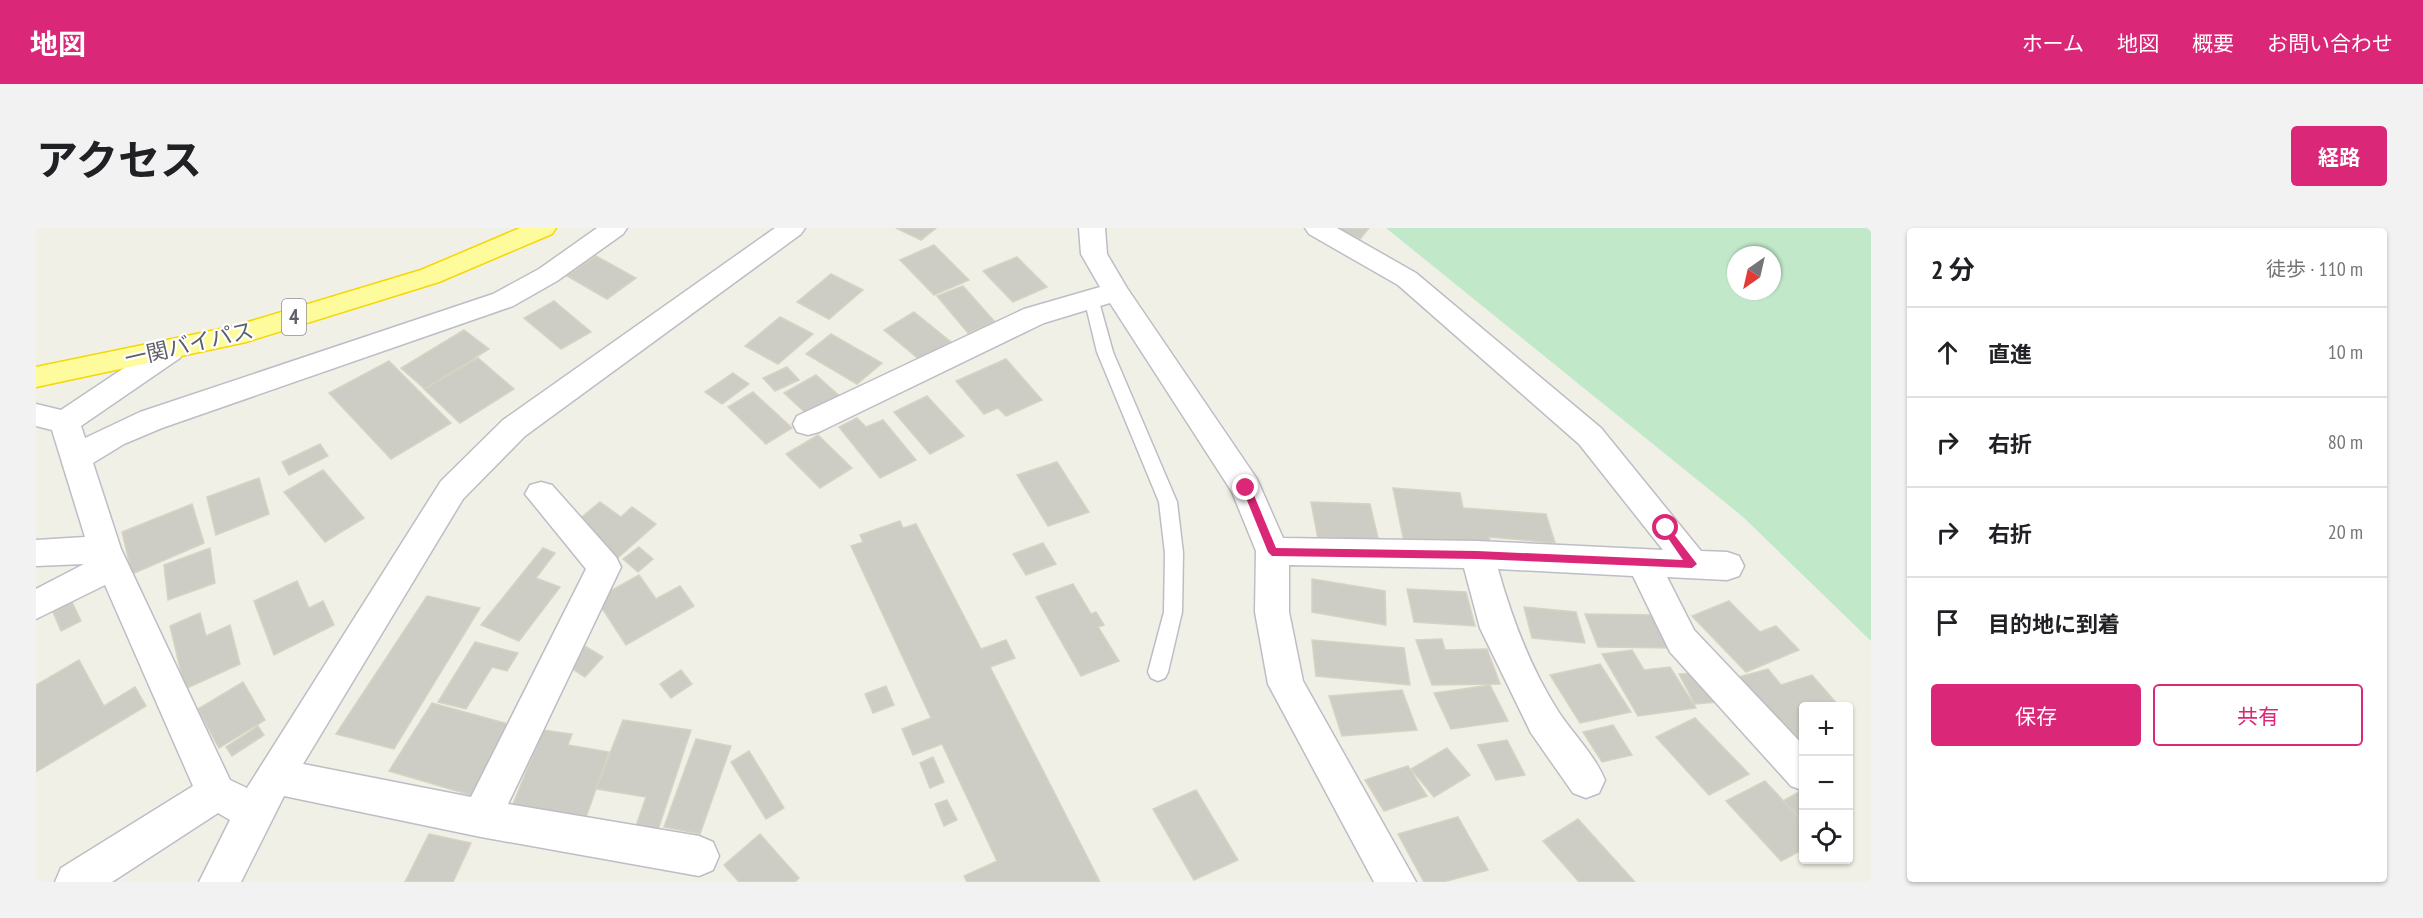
<!DOCTYPE html>
<html lang="ja">
<meta charset="utf-8">
<style>
body{margin:0;font-family:"PT Sans Narrow","Noto Sans JP",sans-serif;background:#f2f2f2;color:#202124}
.controls{position:absolute;right:18px;bottom:18px;display:grid;overflow:hidden;border-radius:6px;box-shadow:0 2px 4px #0004}
.controls button{width:54px;height:54px;display:grid;place-items:center;padding:0;border:0;border-bottom:2px solid #e0e0e0;background:#fff;color:#202124;font:30px sans-serif}
.compass{position:absolute;left:1691px;top:18px;width:54px;height:54px;border-radius:50%;background:#fff;box-shadow:0 2px 4px #0004;rotate:214deg}
.stop{position:absolute;width:18px;height:18px;margin:-14px;border:4px solid #db2777;border-radius:50%;background:#fff}
.stop.end{background:#db2777;border-color:#fff;box-shadow:0 2px 6px #0008}
.list{margin:0;padding:0;list-style:none}
h2{display:flex;justify-content:space-between;align-items:center;height:78px;margin:0;padding:0 24px;font-size:26px}
h2 small{font-size:20px;font-weight:400;color:#757577}
.list li{display:grid;grid-template-columns:39px 1fr auto;gap:18px;align-items:center;box-sizing:border-box;height:90px;padding:0 24px;border-top:2px solid #e0e0e0}
.list b{display:block;font-size:22px;white-space:nowrap}
.list em{font-size:20px;font-style:normal;color:#757577}
.actions{display:flex;gap:12px;padding:18px 24px}
.actions a{flex:1;padding:14px 0;border:2px solid #db2777;border-radius:6px;text-align:center;font-size:21px;color:#db2777}
.actions .main{background:#db2777;color:#fff}
.icon{flex:none;width:33px;height:33px;fill:none;stroke:currentColor;stroke-width:2;stroke-linecap:round;stroke-linejoin:round}
.map{position:relative;flex:none;width:1835px;height:654px;overflow:hidden;border-radius:6px}
header{display:flex;align-items:center;gap:36px;box-sizing:border-box;height:84px;padding:0 30px;background:#db2777;color:#fff}
header strong{font-size:28px}
nav{display:flex;gap:33px;margin-inline-start:auto;font-size:21px}
.intro{display:flex;align-items:center;justify-content:space-between;box-sizing:border-box;height:144px;padding:0 36px}
h1{margin:0;font-size:42px}
.button{padding:15px 27px;border-radius:6px;background:#db2777;color:#fff;font-size:21px;font-weight:700}
main{display:flex;gap:36px;padding:0 36px}
aside{flex:1;background:#fff;border-radius:6px;box-shadow:0 2px 4px #0004}
.map>svg:first-child{display:block}
.green{fill:#c1e9c9;fill-rule:evenodd}
.building{fill:#cdcdc5;stroke:#d6d3c3;stroke-width:1.5}
.lines{fill:none;stroke-linecap:round;stroke-linejoin:round}
.service-casing{stroke:#bdbec5;stroke-width:3}
.minor-casing{stroke:#bdbec5;stroke-width:3}
.trunk-casing{stroke:#f6d700;stroke-width:3}
.service{fill:#fff;fill-rule:evenodd}
.minor{fill:#fff;fill-rule:evenodd}
.trunk{fill:#fefb9d;fill-rule:evenodd}
.route{fill:#db2777}
.labels{text-anchor:middle;stroke-width:4.5;stroke-linejoin:round;paint-order:stroke}
.shield{fill:#fff;stroke:#8e9095;stroke-width:1.5}
.shield-label{font-size:21px;font-weight:bold;fill:#5d6067}
.street-label{font-size:22px;fill:#5d6067;stroke:#fff}
</style>
<header>
<strong>地図</strong>
<nav><a>ホーム</a><a>地図</a><a>概要</a><a>お問い合わせ</a></nav>
</header>
<div class="intro"><h1>アクセス</h1><a class="button">経路</a></div>
<main>
<div class="map">
<svg width="1835" height="654" viewBox="0 0 1835 654">
<rect width="100%" height="100%" fill="#f0f0e6"/>
<path class="green" d="M1350,0h485v413l-129,-125zM1700,27h36v36h-36z"/>
<path class="building" d="M860,0h40l-15,12z
M1298,0h35l-9,11z
M898,17l35,35 -35,15 -34,-35z
M560,28l40,22 -29,21 -40,-23z
M981,29l30,30 -34,15 -30,-31z
M795,46l32,16 -34,29 -32,-17z
M927,58l32,36 -27,11 -31,-37z
M518,73l37,31 -30,17 -37,-31z
M878,84l37,30 -31,18 -36,-30z
M744,89l33,17 -35,30 -33,-18z
M428,102l25,19 -64,40 -24,-21z
M795,106l51,29 -25,21 -51,-30z
M442,130l36,31 -54,34 -36,-34z
M970,131l36,41 -36,16 -8,-8 -14,6 -28,-33z
M353,133l62,62 -60,36 -62,-66z
M751,139l12,13 -24,11 -12,-13z
M697,145l16,11 -27,20 -17,-12z
M780,147l28,25 -32,19 -28,-26z
M717,164l39,36 -26,16 -38,-37z
M891,168l37,40 -34,18 -36,-42z
M821,190l9,9 17,-7 33,40 -36,18 -41,-51z
M782,207l34,33 -32,20 -34,-34z
M284,216l8,12 -39,19 -7,-13z
M1021,234l32,50 -41,14 -31,-51z
M287,242l41,48 -39,24 -41,-50z
M223,250l10,36 -53,21 -9,-38z
M1357,260l67,5 3,15 83,6 9,29 -66,-6 3,12 -88,-7z
M564,274l21,15 11,-10 24,17 -44,39 -46,-33z
M1275,274l59,2 9,38 -61,-3z
M156,276l12,39 -72,31 -10,-42z
M864,293l3,7 13,-4 65,125 25,-9 9,18 -25,9 110,215h-133l-3,-6 33,-15 -55,-117 -29,11 -11,-26 29,-11 -80,-172 12,-4 -3,-7z
M1007,315l13,21 -30,11 -13,-21z
M603,319l14,12 -15,13 -15,-13z
M174,320l5,35 -47,17 -4,-35z
M507,320l12,5 -19,25 24,9 -41,54 -38,-16z
M603,347l17,24 24,-13 14,20 -68,39 -30,-46z
M1276,351l73,12 1,34 -74,-13z
M261,353l12,27 14,-7 11,24 -60,30 -20,-54z
M1037,356l18,30 5,-2 8,13 -6,2 21,34 -38,15 -45,-79z
M1371,361l59,3 9,34 -61,-4z
M391,368l53,12 -86,141 -58,-15z
M1693,373l31,31 16,-6 23,24 -53,22 -54,-56z
M36,374l9,19 -20,10 -8,-19z
M1488,379l52,5 9,31 -53,-5z
M164,385l6,23 24,-11 10,39 -55,25 -15,-63z
M1549,386l79,1 14,33 -80,-1z
M1406,411l3,11 42,-1 13,35 -68,1 -16,-45z
M1276,412l92,8 6,37 -94,-9z
M439,414l43,11 -11,18 -15,-4 -26,42 -28,-7z
M542,414l25,15 -18,20 -25,-16z
M1596,422l12,20 26,-3 26,41 -58,8 -36,-62z
M43,432l25,46 31,-19 11,19 -110,66v-87z
M1564,436l31,48 -51,11 -30,-48z
M1732,441l13,16 31,-10 27,31h-35v30l-13,4 -52,-63z
M645,442l11,14 -21,14 -11,-14z
M1665,445l16,29 -22,2 -16,-30z
M207,454l22,38 -46,28 -21,-39z
M1454,457l18,36 -57,8 -17,-36z
M850,458l8,19 -21,8 -8,-19z
M1366,462l15,40 -75,6 -13,-40z
M396,475l80,22 -41,70 -82,-24z
M1659,490l54,56 -40,21 -53,-58z
M587,492l68,10 -35,106 -22,-4 12,-35 -50,-8z
M1577,497l19,30 -30,7 -19,-30z
M222,498l6,9 -32,21 -6,-9z
M507,502l29,4 -4,11 41,7 -24,68 -74,-11z
M660,511l35,7 -31,88 -36,-7z
M1471,512l18,35 -29,5 -18,-35z
M1411,520l23,27 -36,22 -23,-28z
M713,523l35,57 -18,11 -35,-57z
M897,529l11,25 -14,6 -10,-25z
M1372,538l19,30 -43,15 -19,-31z
M1729,553l39,42v26l-23,12 -55,-60z
M1160,562l42,70 -44,20 -41,-71z
M1766,562l2,1 -1,30 -20,-20z
M911,572l10,20 -13,6 -9,-22z
M1422,589l30,53 -45,12h-19l-26,-48z
M1542,591l57,63h-56l-36,-41z
M393,606l42,9 -18,39h-48z
M724,606l39,44 -4,4h-56l-15,-17z"/>
<g class="lines">
<g class="service-casing">
<path id="service" d="M1055,65l7,5 15,54 64,150 6,51 -1,59 -14,60 -3,6 -7,3 -7,-3 -3,-6 16,-60 1,-59 -6,-51 -62,-150 -13,-54z"/>
</g>
<g class="minor-casing">
<path id="minor" d="M561,0h30l-4,6 -66,47 -44,25 -351,122 -38,16 -31,19 28,86 109,231 17,8 194,-307 62,-61 272,-192h30l-4,6 -276,202 -62,63 -160,265 168,33 115,-228 -61,-75 5,-9 11,-3 11,3 64,72 5,10 -113,237 191,32 14,6 6,14 -6,14 -14,6 -218,-39 -197,-41 -43,86h-42l31,-62 -12,-7 -106,69h-57l6,-14 132,-82 -88,-201 -69,34v-30l48,-25 -48,2v-26l49,-3 -33,-107 -16,-4v-22l25,6 99,-66 10,-3 10,3 4,7 -4,7 -99,68 4,12 55,-26 353,-118 46,-25z
M1043,0h26l2,26 20,34 130,191 26,59 194,3 186,9 -84,-106 -181,-159 -89,-51 -4,-6h32l79,45 185,155 100,123 26,1 12,4 5,10 -5,10 -12,4 -60,-3 27,53 110,116v45l-13,-5 -121,-134 -37,-76 -135,-7c14,50 32,98 60,142 15,23 36,43 47,69l-6,13 -13,5 -13,-5 -42,-60 -51,-105 -16,-60 -175,-3v47l14,69 113,201h-42l-106,-198 -13,-72 1,-61 -24,-59 -122,-189 -66,20 -225,109 -11,3 -11,-3 -4,-8 4,-8 227,-107 76,-22 -19,-33z"/>
</g>
<g class="trunk-casing">
<path id="trunk" d="M484,0h36l-4,6 -113,48 -193,60 -210,45v-20l199,-41 186,-56z"/>
</g>
<use href="#service" class="service"/>
<use href="#minor" class="minor"/>
<use href="#trunk" class="trunk"/>
</g>
<path class="route" d="M1210,256l5,4 25,60 201,3 206,9 -22,-32 5,-4 31,40 -5,4 -215,-9 -205,-3 -4,-4 -26,-64z"/>
<g class="labels">
<rect class="shield" x="246" y="71" width="24" height="36" rx="4.5"/>
<g class="shield-label">
<text x="258" y="96">4</text>
</g>
<g class="street-label">
<text transform="translate(153 116) rotate(-13)" y="8">一関バイパス</text>
</g>
</g>
</svg>
<div class="controls">
<button>+</button>
<button>−</button>
<button><svg class="icon" aria-label="locate" viewBox="0 0 24 24"><circle cx="12" cy="12" r="6"/><path d="M12 2v4M12 18v4M2 12h4M18 12h4"/></svg></button>
</div>
<svg class="compass" viewBox="-18 -18 36 36"><path d="M0-13l5 13h-10z" fill="#e53935"/><path d="M0 13l5-13h-10z" fill="#757577"/></svg>
<div class="stop" style="left:1630px;top:300px"></div>
<div class="stop end" style="left:1210px;top:260px"></div>
</div>
<aside>
<h2>2 分<small>徒歩 · 110 m</small></h2>
<ul class="list">
<li><svg class="icon" aria-label="ahead" viewBox="0 0 24 24"><path d="M12 20V5M6 11l6-6 6 6"/></svg><div><b>直進</b></div><em>10 m</em></li>
<li><svg class="icon" aria-label="right" viewBox="0 0 24 24"><path d="M7 20v-9h11M14 6l5 5-5 5"/></svg><div><b>右折</b></div><em>80 m</em></li>
<li><svg class="icon" aria-label="right" viewBox="0 0 24 24"><path d="M7 20v-9h11M14 6l5 5-5 5"/></svg><div><b>右折</b></div><em>20 m</em></li>
<li><svg class="icon" aria-label="arrive" viewBox="0 0 24 24"><path d="M6 21V4h12l-3 4 3 4H6"/></svg><div><b>目的地に到着</b></div></li>
</ul>
<div class="actions"><a class="main">保存</a><a>共有</a></div>
</aside>
</main>
